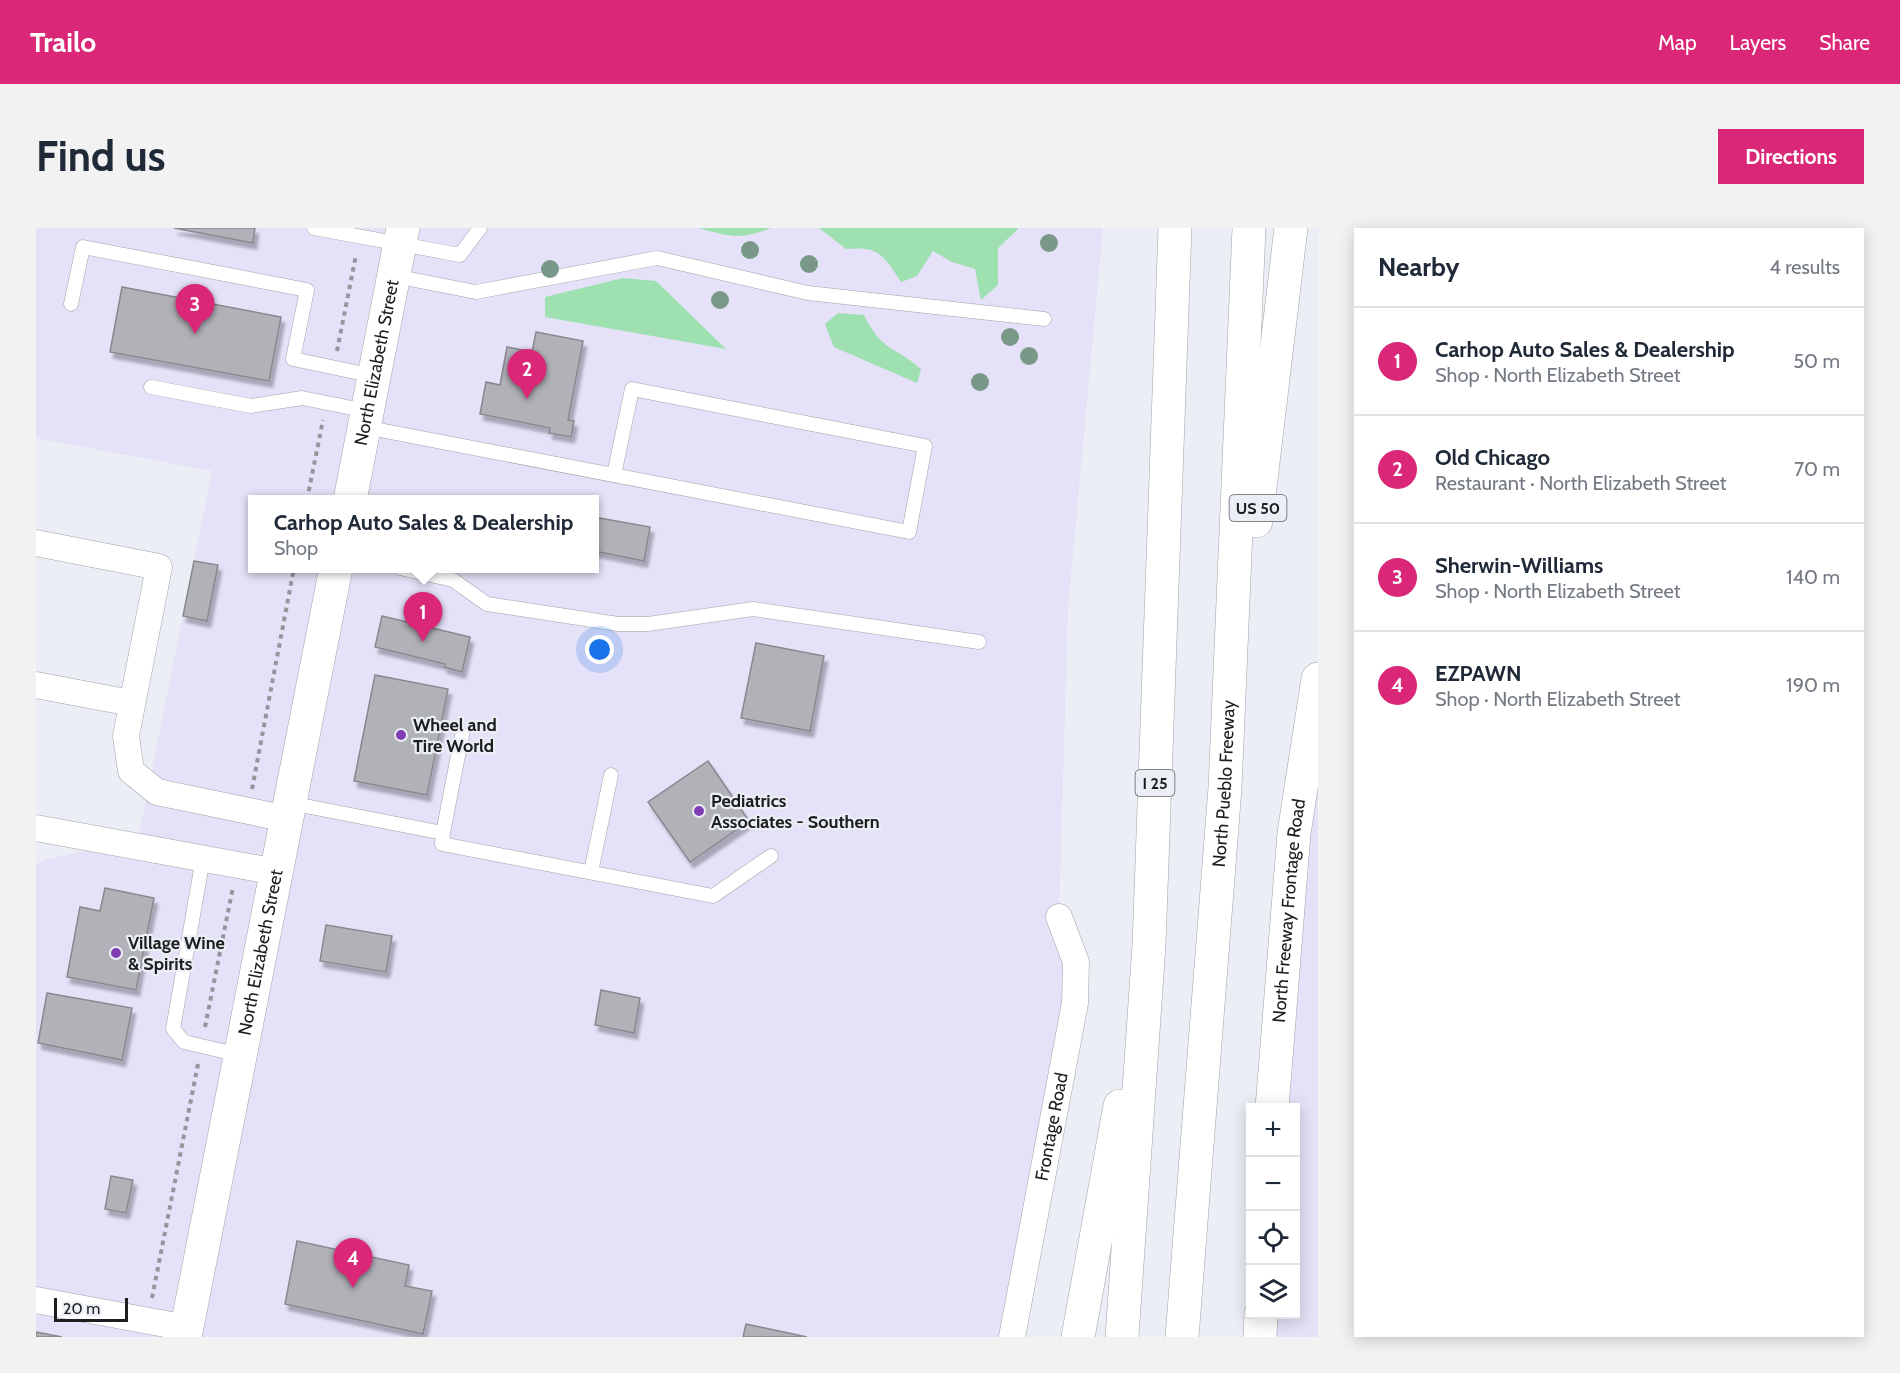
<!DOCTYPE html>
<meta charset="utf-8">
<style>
body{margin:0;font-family:Cabin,sans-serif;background:#f2f2f3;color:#1f2937}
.controls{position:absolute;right:18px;bottom:18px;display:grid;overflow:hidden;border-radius:0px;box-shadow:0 3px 15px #0003}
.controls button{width:54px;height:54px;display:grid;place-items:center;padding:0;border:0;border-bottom:2px solid #e0e1e3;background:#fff;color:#1f2937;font:30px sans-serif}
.scale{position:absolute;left:18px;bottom:15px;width:74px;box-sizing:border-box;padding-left:6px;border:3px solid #1c1e20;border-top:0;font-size:16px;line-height:21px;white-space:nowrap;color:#1c1e20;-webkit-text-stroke:4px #ebeef5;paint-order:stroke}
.you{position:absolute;left:564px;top:422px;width:21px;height:21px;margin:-15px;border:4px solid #fff;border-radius:50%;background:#1a73e8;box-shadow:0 0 0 9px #1a73e833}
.badge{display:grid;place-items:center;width:39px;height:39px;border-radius:50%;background:#db2777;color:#fff;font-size:20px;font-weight:700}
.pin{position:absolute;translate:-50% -50px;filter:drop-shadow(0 2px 3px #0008)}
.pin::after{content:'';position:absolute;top:32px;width:21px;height:18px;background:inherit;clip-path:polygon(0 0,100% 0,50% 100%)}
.popup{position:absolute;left:212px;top:267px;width:351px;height:78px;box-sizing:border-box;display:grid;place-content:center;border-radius:0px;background:#fff;filter:drop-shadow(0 2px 4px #0005);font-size:20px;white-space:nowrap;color:#747a83}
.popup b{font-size:22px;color:#1f2937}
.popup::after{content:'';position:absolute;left:50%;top:100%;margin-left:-12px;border:12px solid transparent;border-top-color:#fff}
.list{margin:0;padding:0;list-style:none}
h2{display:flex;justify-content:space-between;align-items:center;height:78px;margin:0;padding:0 24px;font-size:26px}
h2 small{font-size:20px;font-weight:400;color:#747a83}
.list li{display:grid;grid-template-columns:39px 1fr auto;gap:18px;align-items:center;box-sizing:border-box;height:108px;padding:0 24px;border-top:2px solid #e0e1e3}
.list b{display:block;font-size:22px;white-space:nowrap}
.list p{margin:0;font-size:20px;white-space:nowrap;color:#747a83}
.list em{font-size:20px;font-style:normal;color:#747a83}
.icon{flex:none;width:33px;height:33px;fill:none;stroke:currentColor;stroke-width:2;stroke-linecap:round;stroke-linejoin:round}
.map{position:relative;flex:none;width:1282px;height:1109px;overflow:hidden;border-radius:0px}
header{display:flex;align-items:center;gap:36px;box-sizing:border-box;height:84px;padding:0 30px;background:#db2777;color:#fff}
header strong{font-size:28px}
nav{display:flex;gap:33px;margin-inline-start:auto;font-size:21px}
.intro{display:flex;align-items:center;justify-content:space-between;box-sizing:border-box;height:144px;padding:0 36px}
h1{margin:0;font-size:42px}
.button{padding:15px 27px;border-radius:0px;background:#db2777;color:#fff;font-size:21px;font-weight:700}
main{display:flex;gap:36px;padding:0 36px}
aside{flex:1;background:#fff;border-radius:0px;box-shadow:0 3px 15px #0003}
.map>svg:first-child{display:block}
.commercial{fill:#e4e1f8;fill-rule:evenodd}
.green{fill:#9fe0b0}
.building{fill:#b1b1b8;stroke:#88888f;stroke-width:1.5;filter:url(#shadow)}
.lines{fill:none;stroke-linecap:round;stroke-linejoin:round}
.lane-casing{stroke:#9fa2a8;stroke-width:15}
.street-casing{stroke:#9fa2a8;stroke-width:27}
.secondary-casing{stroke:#9fa2a8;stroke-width:34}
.highway-casing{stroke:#9fa2a8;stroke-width:34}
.path{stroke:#93969b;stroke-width:4;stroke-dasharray:4.5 4.5;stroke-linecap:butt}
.lane{stroke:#fff;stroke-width:14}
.street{stroke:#fff;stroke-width:26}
.secondary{stroke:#fff;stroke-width:33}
.highway{stroke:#fff;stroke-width:33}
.tree{fill:#7a9888}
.poi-dot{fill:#7f3eb2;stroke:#ebeef5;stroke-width:2}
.labels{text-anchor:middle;stroke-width:4.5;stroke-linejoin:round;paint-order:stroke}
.shield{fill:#ebeef5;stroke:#5a5c60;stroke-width:1.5}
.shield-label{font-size:16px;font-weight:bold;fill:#1c1e20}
.street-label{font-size:18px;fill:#1c1e20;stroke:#ebeef5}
.poi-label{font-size:18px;font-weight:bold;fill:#1c1e20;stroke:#ebeef5;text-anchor:start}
</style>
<header>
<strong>Trailo</strong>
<nav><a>Map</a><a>Layers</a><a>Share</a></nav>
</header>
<div class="intro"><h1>Find us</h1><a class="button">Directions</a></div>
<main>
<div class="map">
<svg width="1282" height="1109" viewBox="0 0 1282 1109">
<defs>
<filter id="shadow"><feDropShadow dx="3.5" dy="6" stdDeviation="1.5" flood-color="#0004"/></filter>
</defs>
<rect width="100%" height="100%" fill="#ebeef5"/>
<path class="commercial" d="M0,0h1067l-35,380 -9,309 17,45 -64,375h-976v-473l11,-5 40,-8 50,-6 75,-374 -176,-33zM216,272h342v68h-342z
M1282,451v658h-58l1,-22 35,-1v-206l-24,-1z"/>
<path class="green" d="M663,0h72c-31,12 -41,9 -72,0z
M783,0h198l1,1 -20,19v37l-17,15 -6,-31 -23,-7 -19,-11 -16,25 -16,6c-18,-27 -21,-36 -55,-33z
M587,50l33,3 70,68 -181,-32v-20z
M802,85l26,2c18,37 31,31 57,54l-4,14 -83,-36 -9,-23z"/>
<path class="building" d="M138,0h81l-2,15z
M86,59l159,30 -12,64 -159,-29z
M500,104l47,9 -15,79 6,1 -3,16 -22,-4 1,-5 -70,-14 6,-32 14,3 7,-38 25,5z
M558,289l56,10 -6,34 -50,-10z
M158,333l24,4 -11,56 -24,-5z
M346,388l88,21 -8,35 -18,-5 1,-3 -70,-17z
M720,415l68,13 -14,75 -69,-13z
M339,447l73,14 -21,106 -73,-14z
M672,533l41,60 -59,41 -42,-60z
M69,660l49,10 -18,92 -69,-13 13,-70 20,4z
M290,697l66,11 -6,36 -66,-11z
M565,762l39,8 -6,35 -39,-8z
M11,765l85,15 -10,52 -84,-17z
M75,948l22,4 -7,33 -21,-4z
M261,1013l112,24 -4,21 27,5 -9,43 -138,-30z
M710,1096l61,13h-64z
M0,1104l26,5h-26z"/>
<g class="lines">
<g class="lane-casing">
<path id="lane" d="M278,0l146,27 20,-27
M358,48l82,16 181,-34 151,35 236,26
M35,76l12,-57 224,43 -14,69 81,17
M115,159l100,19 51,-8 65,13
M328,199l545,105 16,-86 -293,-57 -18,86
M364,340l53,12 34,24 131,20h30l105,-15 226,33
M254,575l153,30 -1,11 271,52 58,-40
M407,605l19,-98
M167,630l-30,171 11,13 56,13
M555,644l20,-97"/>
</g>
<g class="street-casing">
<g id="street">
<path d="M0,315l123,24 -33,169 5,35 26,21 130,27"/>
<path d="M0,457l95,18"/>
<path d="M0,600l241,44"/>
<path d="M0,1072l151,28"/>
<path id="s1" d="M976,1109l63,-334 1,-41 -17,-45"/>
</g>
</g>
<g class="secondary-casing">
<g id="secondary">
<path id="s2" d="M314,272l53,-272"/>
<path id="s3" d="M1236,880l22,-275 24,-154"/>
<path id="s4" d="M149,1109l151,-769"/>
<path d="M1224,1109l1,-23"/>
</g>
</g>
<g class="highway-casing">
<g id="highway">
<path d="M1220,293l35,-293"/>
<path d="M1042,1109l42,-231"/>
<path d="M1086,1109l27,-392 26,-717"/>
<path id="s5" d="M1146,1109l43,-549 24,-560"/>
</g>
</g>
<path class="path" d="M301,123l19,-96
M271,272l16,-80
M216,561l42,-221
M169,799l28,-140
M116,1070l46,-234"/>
<use href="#lane" class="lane"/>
<use href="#street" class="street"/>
<use href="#secondary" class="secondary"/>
<use href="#highway" class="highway"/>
</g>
<g class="tree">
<circle cx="1013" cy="15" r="9"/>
<circle cx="714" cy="22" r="9"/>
<circle cx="773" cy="36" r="9"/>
<circle cx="514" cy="41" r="9"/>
<circle cx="684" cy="72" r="9"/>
<circle cx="974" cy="109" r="9"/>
<circle cx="993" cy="128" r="9"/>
<circle cx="944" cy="154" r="9"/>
</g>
<g class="poi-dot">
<circle cx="365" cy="507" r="6"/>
<circle cx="663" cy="583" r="6"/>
<circle cx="80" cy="725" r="6"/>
</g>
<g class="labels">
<g class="shield">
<rect x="1193.5" y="267" width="57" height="26" rx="4.5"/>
<rect x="1099.5" y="542" width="39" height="26" rx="4.5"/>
</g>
<g class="shield-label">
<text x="1222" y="286">US 50</text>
<text x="1119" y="561">I 25</text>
</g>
<g class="street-label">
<text dy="6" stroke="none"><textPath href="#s2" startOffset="140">North Elizabeth Street</textPath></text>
<text dy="6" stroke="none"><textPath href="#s5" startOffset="555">North Pueblo Freeway</textPath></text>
<text dy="6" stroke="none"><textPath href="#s3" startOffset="198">North Freeway Frontage Road</textPath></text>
<text dy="6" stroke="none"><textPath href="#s4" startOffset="392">North Elizabeth Street</textPath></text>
<text dy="6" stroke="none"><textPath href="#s1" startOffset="214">Frontage Road</textPath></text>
</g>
<g class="poi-label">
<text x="377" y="503">Wheel and<tspan x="377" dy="21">Tire World</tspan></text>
<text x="675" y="579">Pediatrics<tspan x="675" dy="21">Associates - Southern</tspan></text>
<text x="92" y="721">Village Wine<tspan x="92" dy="21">&amp; Spirits</tspan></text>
</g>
</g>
</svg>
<div class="controls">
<button>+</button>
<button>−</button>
<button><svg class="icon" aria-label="locate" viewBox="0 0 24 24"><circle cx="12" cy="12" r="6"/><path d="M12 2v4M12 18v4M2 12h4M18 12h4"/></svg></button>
<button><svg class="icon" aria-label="layers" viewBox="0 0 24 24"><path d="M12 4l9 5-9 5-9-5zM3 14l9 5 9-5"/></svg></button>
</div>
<div class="scale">20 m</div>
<div class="you"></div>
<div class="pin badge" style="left:387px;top:414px">1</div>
<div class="popup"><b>Carhop Auto Sales &amp; Dealership</b>Shop</div>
<div class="pin badge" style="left:491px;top:171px">2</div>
<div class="pin badge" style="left:159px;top:106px">3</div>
<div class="pin badge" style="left:317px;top:1060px">4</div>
</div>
<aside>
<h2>Nearby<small>4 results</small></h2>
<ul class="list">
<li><span class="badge">1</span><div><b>Carhop Auto Sales &amp; Dealership</b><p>Shop · North Elizabeth Street</p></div><em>50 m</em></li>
<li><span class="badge">2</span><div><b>Old Chicago</b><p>Restaurant · North Elizabeth Street</p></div><em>70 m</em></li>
<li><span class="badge">3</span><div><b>Sherwin-Williams</b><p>Shop · North Elizabeth Street</p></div><em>140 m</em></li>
<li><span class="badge">4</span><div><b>EZPAWN</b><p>Shop · North Elizabeth Street</p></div><em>190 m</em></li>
</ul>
</aside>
</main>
